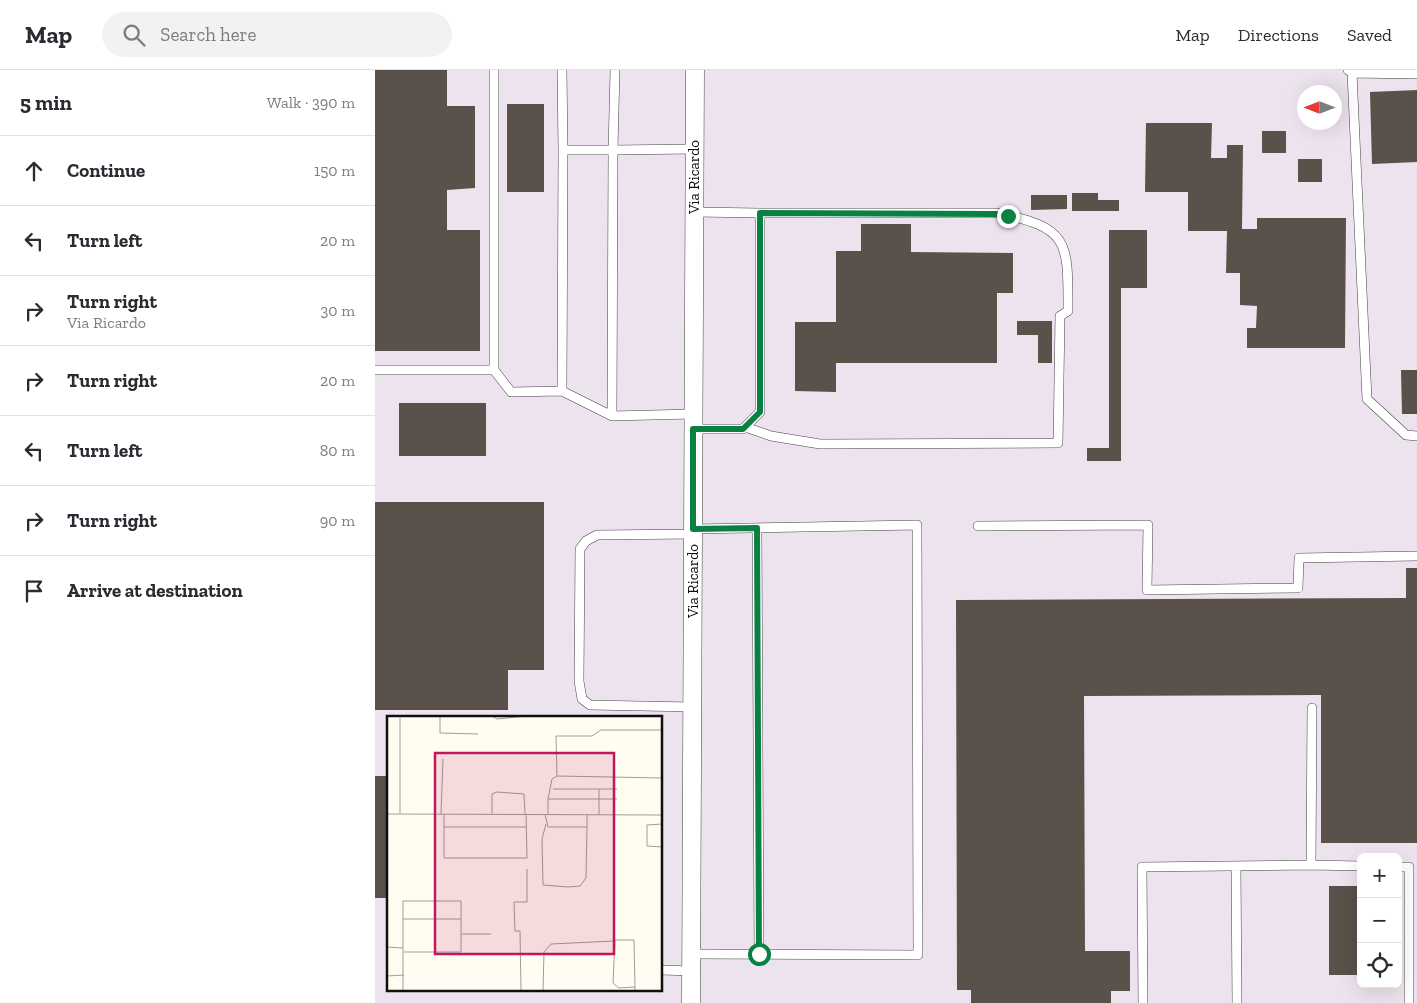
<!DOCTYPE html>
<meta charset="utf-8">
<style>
body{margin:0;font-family:"Zilla Slab",serif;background:#f2f2f3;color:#2b2b33}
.controls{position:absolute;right:15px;bottom:15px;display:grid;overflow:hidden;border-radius:8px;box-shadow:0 5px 20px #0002}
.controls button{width:45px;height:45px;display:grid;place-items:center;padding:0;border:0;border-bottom:1px solid #e1e1e2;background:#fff;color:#2b2b33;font:25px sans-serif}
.compass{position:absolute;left:922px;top:15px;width:45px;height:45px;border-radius:50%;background:#fff;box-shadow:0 5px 20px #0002;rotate:270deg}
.stop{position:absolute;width:15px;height:15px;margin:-11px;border:4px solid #0b8043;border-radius:50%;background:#fff}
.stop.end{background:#0b8043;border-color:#fff;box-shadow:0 1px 5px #0008}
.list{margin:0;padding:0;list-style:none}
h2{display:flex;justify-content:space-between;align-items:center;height:65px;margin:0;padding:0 20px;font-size:21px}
h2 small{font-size:16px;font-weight:400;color:#7c7c81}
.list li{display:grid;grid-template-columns:32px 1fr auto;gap:15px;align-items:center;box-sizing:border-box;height:70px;padding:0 20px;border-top:1px solid #e1e1e2}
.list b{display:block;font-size:19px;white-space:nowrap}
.list p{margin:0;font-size:16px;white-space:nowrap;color:#7c7c81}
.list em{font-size:16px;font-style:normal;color:#7c7c81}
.icon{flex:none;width:28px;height:28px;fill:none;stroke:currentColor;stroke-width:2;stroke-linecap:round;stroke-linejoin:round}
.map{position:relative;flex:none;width:1042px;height:933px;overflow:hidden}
header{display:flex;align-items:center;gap:30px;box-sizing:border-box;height:70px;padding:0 25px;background:#fff;border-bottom:1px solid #e1e1e2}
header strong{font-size:24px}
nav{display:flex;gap:28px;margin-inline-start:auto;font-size:18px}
.search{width:350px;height:45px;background:#f2f2f3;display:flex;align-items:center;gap:12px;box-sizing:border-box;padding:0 18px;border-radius:28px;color:#7c7c81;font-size:19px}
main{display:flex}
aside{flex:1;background:#fff}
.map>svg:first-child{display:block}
.industrial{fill:#ede3ee;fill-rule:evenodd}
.building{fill:#59514a}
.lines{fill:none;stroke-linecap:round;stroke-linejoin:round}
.lane-casing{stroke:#424242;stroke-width:10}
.street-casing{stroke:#424242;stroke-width:19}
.lane{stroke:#fff;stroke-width:9}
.street{stroke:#fff;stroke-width:18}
.route{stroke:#0b8043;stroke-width:6}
.labels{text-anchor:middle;stroke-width:5;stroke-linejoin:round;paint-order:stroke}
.street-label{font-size:15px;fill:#0f0f0f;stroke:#fff}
.inset-road{fill:none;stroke:#9f9e97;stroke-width:1}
.view{fill:#c2185b;fill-opacity:0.15;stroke:#c2185b;stroke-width:2.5}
.inset-edge{fill:none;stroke:#0f0f0f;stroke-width:2.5}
</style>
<header>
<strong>Map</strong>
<div class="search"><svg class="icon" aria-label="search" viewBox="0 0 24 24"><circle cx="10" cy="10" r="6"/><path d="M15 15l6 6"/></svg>Search here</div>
<nav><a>Map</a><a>Directions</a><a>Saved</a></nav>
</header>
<main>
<aside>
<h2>5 min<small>Walk · 390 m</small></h2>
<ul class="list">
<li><svg class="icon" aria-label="ahead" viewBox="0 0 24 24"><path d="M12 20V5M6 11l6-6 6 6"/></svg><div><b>Continue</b></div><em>150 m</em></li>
<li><svg class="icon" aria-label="left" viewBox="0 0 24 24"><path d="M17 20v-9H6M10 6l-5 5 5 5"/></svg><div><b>Turn left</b></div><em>20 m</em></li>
<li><svg class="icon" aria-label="right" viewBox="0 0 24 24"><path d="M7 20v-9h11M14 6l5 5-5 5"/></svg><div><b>Turn right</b><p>Via Ricardo</p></div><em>30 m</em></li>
<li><svg class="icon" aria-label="right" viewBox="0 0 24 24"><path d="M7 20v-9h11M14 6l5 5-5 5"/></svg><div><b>Turn right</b></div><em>20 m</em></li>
<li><svg class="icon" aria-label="left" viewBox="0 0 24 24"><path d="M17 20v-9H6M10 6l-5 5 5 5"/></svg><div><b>Turn left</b></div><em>80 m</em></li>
<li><svg class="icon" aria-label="right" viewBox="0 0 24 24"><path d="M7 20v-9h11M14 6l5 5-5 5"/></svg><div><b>Turn right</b></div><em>90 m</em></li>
<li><svg class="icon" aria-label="arrive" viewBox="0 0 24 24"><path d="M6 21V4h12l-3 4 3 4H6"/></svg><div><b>Arrive at destination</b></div></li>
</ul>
</aside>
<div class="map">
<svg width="1042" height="933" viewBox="0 0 1042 933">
<rect width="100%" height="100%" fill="#fffdf2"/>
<path class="industrial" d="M0,0h1042v933h-1042zM929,22h30v30h-30zM14,647h272v272h-272zM986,787h37v127h-37z"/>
<path class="building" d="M0,0h72v36h28v82l-28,2v40h33v121h-105z
M1042,20v72l-45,2 -2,-72z
M132,34h37v88h-37z
M771,53h66l-1,35h16v-13h16l-1,84h15v-11h89l-1,130h-98v-20h9l1,-22 -17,-1v-32h-14l1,-42h-39v-39h-43z
M887,61h24v22h-24z
M923,89h24v23h-24z
M697,123h26v7h21v11h-47z
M656,125h36v14l-36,1z
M486,154h50v28l102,1v40h-16v70h-161v29l-41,-1v-69h41v-71h25z
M734,160h38v58h-26v173h-34v-13h22z
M642,251h35v42h-14v-28h-21z
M1026,300h16v44h-15z
M24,333h87v53h-87z
M0,432h169v168h-36v40h-133z
M1031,498h11v275h-96v-148l-237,1 1,255h45v40h-19v12h-140v-13h-14l-1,-390 450,-2z
M0,706h14v122h-14z
M954,816h32v89h-32z"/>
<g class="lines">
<g class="lane-casing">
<path id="lane" d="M119,0v300l17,22 51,-1 50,25
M187,0l1,80
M973,0l4,3 65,1
M977,3l15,326 39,36 11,1
M0,300h119
M187,321l1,-241h50l2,-80
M318,344l-81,2 1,-266 82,-1
M370,357l26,9 49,8 238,-1 2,-127 8,-5c0,-69 2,-84 -72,-98h-236
M318,359h50l17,-17v-199l-66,-1
M603,456l170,-1 -1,65 151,-2 1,-30 118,-2
M382,458l2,426
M318,637l-103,-2 -8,-6 -3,-18 1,-132 6,-8 11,-6 96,-1
M937,638l-1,157 50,1
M861,796l1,137
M1023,797h11v136
M317,884l226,1 -1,-430 -224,4
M286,900l31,1
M768,933l-1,-136 169,-2"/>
</g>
<g class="street-casing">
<path id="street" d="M316,933l4,-933"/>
</g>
<use href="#lane" class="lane"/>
<use href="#street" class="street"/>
</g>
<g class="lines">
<path class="route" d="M384,884l-2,-426 -64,1v-100h50l17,-17v-199l235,1 13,2"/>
</g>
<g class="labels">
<g class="street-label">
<text transform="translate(319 107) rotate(-90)" y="5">Via Ricardo</text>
<text transform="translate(318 511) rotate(-90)" y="5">Via Ricardo</text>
</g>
</g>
<g transform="translate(12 646)">
<rect width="275" height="275" fill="#fffdf2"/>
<path class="inset-road" d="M53,0v17l38,1M105,0l5,3 29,-3M13,2v96M170,60l105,2M166,73h46v10h18M212,73h18M161,83l4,-20 5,-3 -1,-40h36l9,-6h61M0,98l275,1M54,98l2,-55M57,98v44h83l-1,-44M105,98v-20l5,-2 27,2 1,20M158,98l3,13h39v-12M161,98v-15h51v16M159,108l-4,15 1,46 25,2 12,-1 6,-8 1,-51M275,108l-15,1v21l15,1M57,111h82M16,203h58M0,231l16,1v43M16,232v-47h58v33M17,236h57v-18h30M0,260l17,-1M248,271l-16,1 -6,-5 2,-43h19l1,47v4M134,275l-1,-60h-5l-1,-29h13v-33M156,275l1,-39 7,-8 63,-3"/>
<path class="view" d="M48,37h179v201h-179z"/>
<rect width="275" height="275" class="inset-edge"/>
</g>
</svg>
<div class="controls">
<button>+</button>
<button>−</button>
<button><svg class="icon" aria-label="locate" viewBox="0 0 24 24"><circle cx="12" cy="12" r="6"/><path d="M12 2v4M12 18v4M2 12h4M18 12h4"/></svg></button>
</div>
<svg class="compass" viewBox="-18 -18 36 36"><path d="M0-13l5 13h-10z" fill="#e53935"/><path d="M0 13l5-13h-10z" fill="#7c7c81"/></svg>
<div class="stop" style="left:384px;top:884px"></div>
<div class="stop end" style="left:633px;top:146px"></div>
</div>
</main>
